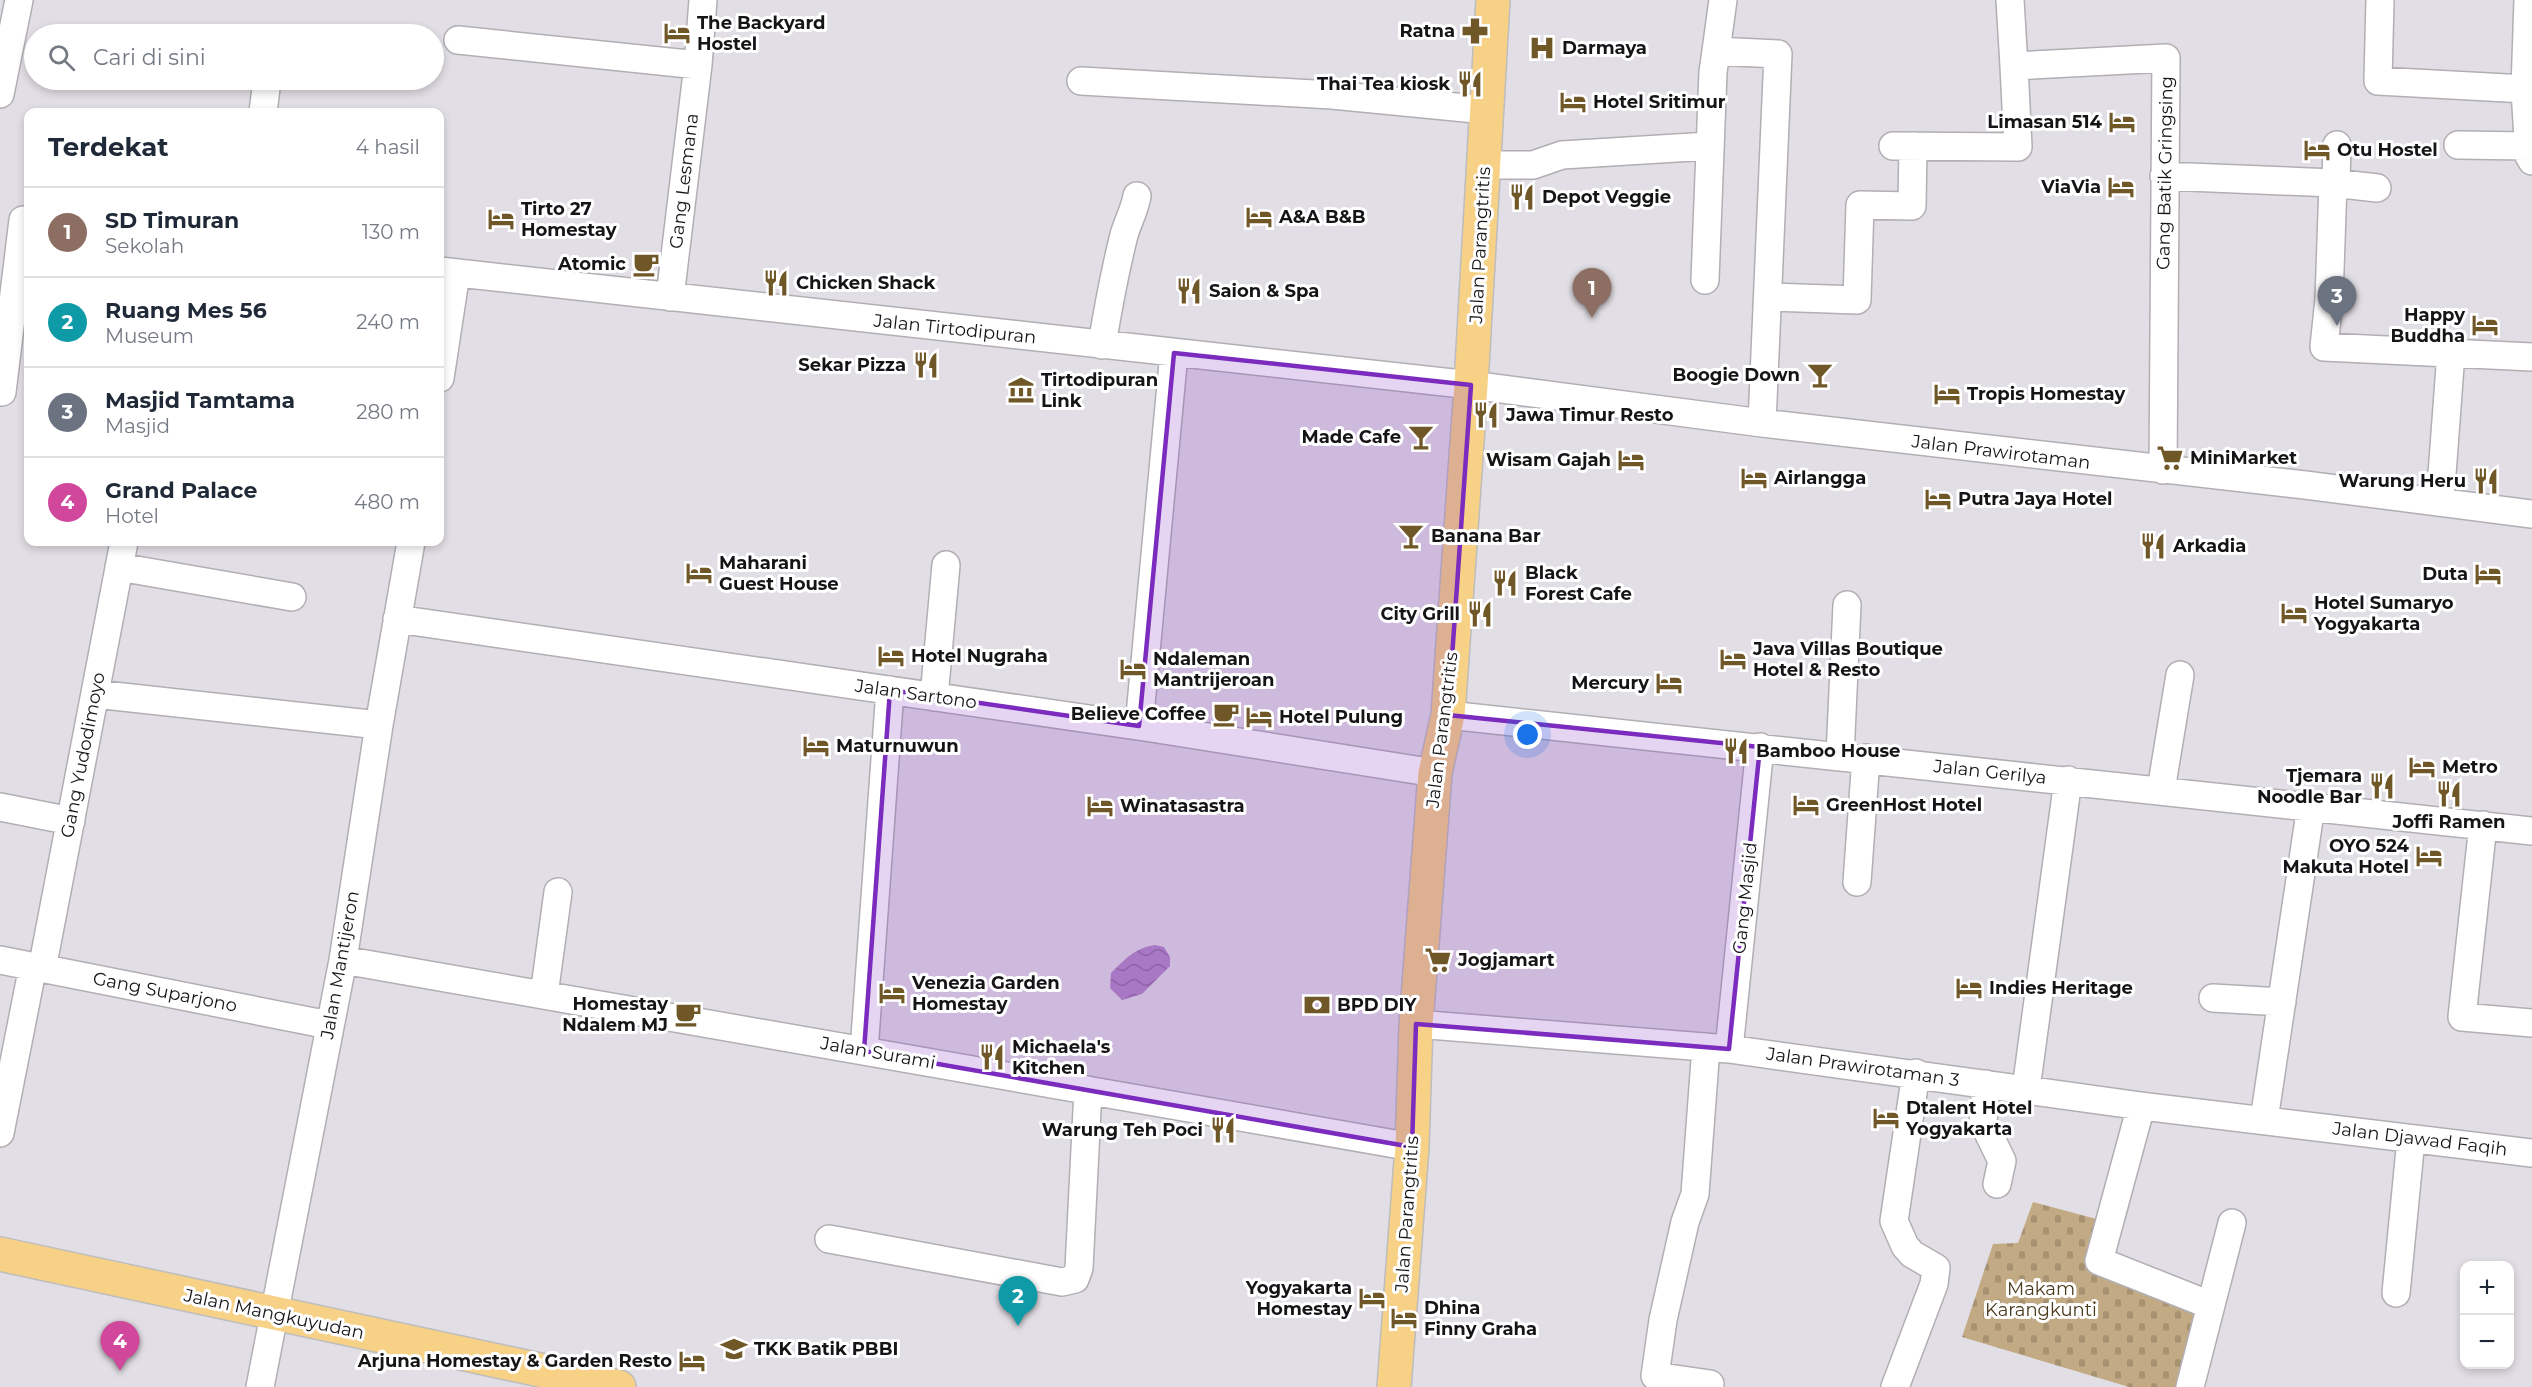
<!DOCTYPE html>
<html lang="id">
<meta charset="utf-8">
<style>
body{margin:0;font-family:Montserrat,sans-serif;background:#f6f6f7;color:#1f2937}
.controls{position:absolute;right:18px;bottom:18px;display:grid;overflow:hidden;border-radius:12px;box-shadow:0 3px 9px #0003}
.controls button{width:54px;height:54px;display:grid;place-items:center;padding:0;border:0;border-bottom:2px solid #e0e1e3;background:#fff;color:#1f2937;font:30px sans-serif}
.you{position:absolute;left:1528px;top:735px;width:21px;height:21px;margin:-15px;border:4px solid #fff;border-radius:50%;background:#1a73e8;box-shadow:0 0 0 9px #1a73e833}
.badge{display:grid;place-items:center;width:39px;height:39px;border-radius:50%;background:#0b8043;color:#fff;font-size:20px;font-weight:700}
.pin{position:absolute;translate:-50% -50px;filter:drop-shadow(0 2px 3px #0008)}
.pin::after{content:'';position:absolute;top:32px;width:21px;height:18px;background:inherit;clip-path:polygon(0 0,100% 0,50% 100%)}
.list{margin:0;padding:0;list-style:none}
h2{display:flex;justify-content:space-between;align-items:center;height:78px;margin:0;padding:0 24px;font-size:26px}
h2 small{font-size:20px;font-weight:400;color:#747a83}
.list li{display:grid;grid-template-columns:39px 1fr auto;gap:18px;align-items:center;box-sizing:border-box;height:90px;padding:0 24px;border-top:2px solid #e0e1e3}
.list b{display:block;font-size:22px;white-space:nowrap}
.list p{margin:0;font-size:20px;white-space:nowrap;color:#747a83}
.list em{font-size:20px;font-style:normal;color:#747a83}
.icon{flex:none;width:33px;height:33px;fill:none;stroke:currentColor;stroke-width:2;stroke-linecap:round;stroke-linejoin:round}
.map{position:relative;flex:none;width:2532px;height:1387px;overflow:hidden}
.search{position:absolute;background:#fff;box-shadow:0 3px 9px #0003;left:24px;top:24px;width:420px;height:66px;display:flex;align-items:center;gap:15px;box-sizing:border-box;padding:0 21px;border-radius:33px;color:#747a83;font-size:22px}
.panel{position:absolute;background:#fff;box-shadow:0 3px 9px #0003;left:24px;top:108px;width:420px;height:438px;border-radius:12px}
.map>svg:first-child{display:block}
.cemetery{fill:url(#cemetery-stones)}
.water{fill:url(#water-waves)}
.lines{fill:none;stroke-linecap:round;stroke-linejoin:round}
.minor-casing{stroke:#b2aeb4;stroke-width:30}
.major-casing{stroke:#bebdbe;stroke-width:36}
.minor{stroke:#fff;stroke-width:27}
.major{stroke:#f6d186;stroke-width:33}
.marked{fill:#7b2cbf;fill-opacity:0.2;stroke:#7b2cbf;stroke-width:4.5;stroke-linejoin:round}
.labels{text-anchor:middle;stroke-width:6;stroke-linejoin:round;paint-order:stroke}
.poi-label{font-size:18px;font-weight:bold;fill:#161417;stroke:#fff;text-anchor:start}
.street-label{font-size:18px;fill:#161417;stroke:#fff}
.park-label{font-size:18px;fill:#4a391b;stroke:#fff}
</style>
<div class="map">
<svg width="2532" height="1387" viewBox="0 0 2532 1387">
<defs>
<pattern id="cemetery-stones" width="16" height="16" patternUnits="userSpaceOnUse" patternTransform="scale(1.5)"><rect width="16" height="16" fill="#c2ab84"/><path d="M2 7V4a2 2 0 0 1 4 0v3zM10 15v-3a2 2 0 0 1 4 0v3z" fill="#a69271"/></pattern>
<pattern id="water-waves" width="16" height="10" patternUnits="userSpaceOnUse" patternTransform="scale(1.5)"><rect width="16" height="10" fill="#b58bc7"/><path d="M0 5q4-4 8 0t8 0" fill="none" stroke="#9270a1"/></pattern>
</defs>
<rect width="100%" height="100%" fill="#e2dee5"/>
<path class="cemetery" d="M2033,1202l67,18 -10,45 117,39 -22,83h-56l-167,-50 31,-93 25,-1z"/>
<path class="water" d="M1155,945l9,2 6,10v9l-28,28 -20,6 -12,-12 1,-15c14,-14 24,-25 44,-28z"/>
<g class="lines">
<g class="minor-casing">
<path id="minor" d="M1723,0l-7,51 62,3 -16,369
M2010,0l4,66 152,-8 -3,412
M2380,0l-2,81 147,8
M2528,0l-3,89 4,67 3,5
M458,40l240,25
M1081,81l251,14 154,15
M0,94l19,-94
M263,112l4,-32
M2458,145l70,1
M1893,146l125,1 -4,-81
M1485,165h48l29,-10 147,-9
M2164,176l169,7 -4,116 -5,48 208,10
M2333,183l44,5
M2336,183l1,-38
M440,271l1031,114 291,38 543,62 227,29
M1705,280l8,-208 3,-21
M670,297l28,-232 5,-65
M1768,297l89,3 3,-95 52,1 1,-60
M1102,345c6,-37 13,-74 22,-110 4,-14 10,-23 13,-39
M440,378l16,-105
M2,392l21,-172
M2440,501l11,-148
M119,567l173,30
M397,619l754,109 284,45
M95,694l284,31
M934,697l12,-132
M1448,715l1084,116
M1139,726l35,-373
M1840,756l7,-151
M2161,790l19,-115
M0,807l71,14
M2483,825l-21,192 70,6
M1857,882l9,-124
M0,960l329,65
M343,960l1069,187
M42,969l82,-427
M544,995l14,-103
M2213,998l69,4
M1416,1024l313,25 412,57 391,47
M1706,1047l-11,147 -10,28 -22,98 -8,56 55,8v3
M1729,1049l31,-302
M864,1051l26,-361
M1986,1084l-3,38 19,39 -5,23
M2026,1089l42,-309
M2141,1106l-42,155 111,44
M2264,1120l47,-314
M0,1133l33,-167
M829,1239l233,43 13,-3 4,-11 9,-178
M2396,1293l15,-154
M260,1387l83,-427 36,-235 32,-183
M1895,1387l39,-103 2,-16 -24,-14 -7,-8 -11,-25 22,-148
M2190,1387l42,-164"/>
</g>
<g class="major-casing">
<path id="major" d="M0,1254l619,133
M1394,1387l18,-240 4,-123 19,-251 13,-58 23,-330 22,-385"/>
</g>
<use href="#minor" class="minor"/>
<use href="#major" class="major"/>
</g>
<path class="marked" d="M1174,353l297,32 -23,330 312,32 -31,302 -313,-25 -4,123 -548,-96 26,-361 249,36z"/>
<defs>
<g id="pharmacy-bare" transform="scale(2.07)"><path d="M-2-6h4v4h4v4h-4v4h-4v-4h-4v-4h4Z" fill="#705728" stroke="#fff" stroke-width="2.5" paint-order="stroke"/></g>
<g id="hotel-bare" transform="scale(2.07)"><path d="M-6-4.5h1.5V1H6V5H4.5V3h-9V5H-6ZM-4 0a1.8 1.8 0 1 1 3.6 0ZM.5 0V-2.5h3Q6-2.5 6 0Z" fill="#705728" stroke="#fff" stroke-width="2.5" paint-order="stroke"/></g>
<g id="hospital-bare" transform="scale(2.07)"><path d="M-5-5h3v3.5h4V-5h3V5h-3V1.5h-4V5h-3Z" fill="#705728" stroke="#fff" stroke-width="2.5" paint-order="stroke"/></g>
<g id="restaurant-bare" transform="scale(2.07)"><path d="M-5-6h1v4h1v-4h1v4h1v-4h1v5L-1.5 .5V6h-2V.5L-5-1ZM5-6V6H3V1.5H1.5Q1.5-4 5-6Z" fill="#705728" stroke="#fff" stroke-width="2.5" paint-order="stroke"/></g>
<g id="cafe-bare" transform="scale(2.07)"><path d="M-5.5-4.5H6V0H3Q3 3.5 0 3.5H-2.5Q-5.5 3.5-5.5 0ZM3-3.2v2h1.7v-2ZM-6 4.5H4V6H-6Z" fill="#705728" stroke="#fff" stroke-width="2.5" paint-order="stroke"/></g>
<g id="bar-bare" transform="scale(2.07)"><path d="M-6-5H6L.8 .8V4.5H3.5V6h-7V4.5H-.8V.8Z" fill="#705728" stroke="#fff" stroke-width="2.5" paint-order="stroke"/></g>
<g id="museum-bare" transform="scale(2.07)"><path d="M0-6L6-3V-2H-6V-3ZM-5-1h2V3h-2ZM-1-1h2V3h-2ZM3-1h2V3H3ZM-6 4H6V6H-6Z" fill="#705728" stroke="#fff" stroke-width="2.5" paint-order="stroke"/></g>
<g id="supermarket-bare" transform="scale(2.07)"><path d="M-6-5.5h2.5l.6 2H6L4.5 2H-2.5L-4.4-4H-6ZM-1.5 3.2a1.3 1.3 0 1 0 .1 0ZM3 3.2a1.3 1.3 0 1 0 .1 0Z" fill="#705728" stroke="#fff" stroke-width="2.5" paint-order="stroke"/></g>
<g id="bank-bare" transform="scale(2.07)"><path d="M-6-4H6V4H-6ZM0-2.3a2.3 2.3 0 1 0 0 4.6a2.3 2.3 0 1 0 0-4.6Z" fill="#705728" stroke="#fff" stroke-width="2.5" paint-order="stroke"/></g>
<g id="school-bare" transform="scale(2.07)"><path d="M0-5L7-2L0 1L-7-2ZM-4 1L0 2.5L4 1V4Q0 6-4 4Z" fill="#705728" stroke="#fff" stroke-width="2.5" paint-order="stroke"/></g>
</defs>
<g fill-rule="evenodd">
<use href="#pharmacy-bare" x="1475" y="31"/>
<use href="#hotel-bare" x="677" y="33"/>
<use href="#hospital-bare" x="1542" y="48"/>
<use href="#restaurant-bare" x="1470" y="84"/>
<use href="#hotel-bare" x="1573" y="102"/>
<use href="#hotel-bare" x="2122" y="122"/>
<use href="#hotel-bare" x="2317" y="150"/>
<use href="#hotel-bare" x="2121" y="187"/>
<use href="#restaurant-bare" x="1522" y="197"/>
<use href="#hotel-bare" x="1259" y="217"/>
<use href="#hotel-bare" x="501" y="219"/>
<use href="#cafe-bare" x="646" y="264"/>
<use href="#restaurant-bare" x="776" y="283"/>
<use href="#restaurant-bare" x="1189" y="291"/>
<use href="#hotel-bare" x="2485" y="325"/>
<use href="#restaurant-bare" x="926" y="365"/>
<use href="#bar-bare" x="1820" y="375"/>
<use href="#museum-bare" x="1021" y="390"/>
<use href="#hotel-bare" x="1947" y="394"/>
<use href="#restaurant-bare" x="1486" y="415"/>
<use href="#bar-bare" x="1421" y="437"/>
<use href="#supermarket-bare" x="2170" y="458"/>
<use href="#hotel-bare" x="1631" y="460"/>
<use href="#hotel-bare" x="1754" y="478"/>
<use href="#restaurant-bare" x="2486" y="481"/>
<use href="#hotel-bare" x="1938" y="499"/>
<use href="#bar-bare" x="1411" y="536"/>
<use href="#restaurant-bare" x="2153" y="546"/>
<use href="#hotel-bare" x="699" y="573"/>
<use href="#hotel-bare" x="2488" y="574"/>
<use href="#restaurant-bare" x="1505" y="583"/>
<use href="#hotel-bare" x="2294" y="613"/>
<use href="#restaurant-bare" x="1480" y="614"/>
<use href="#hotel-bare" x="891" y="656"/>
<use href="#hotel-bare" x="1733" y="659"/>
<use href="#hotel-bare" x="1133" y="669"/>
<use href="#hotel-bare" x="1669" y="683"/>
<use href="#cafe-bare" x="1226" y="714"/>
<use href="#hotel-bare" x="1259" y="717"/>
<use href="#hotel-bare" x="816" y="746"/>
<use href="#restaurant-bare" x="1736" y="751"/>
<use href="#hotel-bare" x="2422" y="767"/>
<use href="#restaurant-bare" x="2382" y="786"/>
<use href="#restaurant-bare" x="2449" y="794"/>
<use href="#hotel-bare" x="1806" y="805"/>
<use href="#hotel-bare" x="1100" y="806"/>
<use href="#hotel-bare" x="2429" y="856"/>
<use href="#supermarket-bare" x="1438" y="960"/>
<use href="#hotel-bare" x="1969" y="988"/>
<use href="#hotel-bare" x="892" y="993"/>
<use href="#bank-bare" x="1317" y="1005"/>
<use href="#cafe-bare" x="688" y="1014"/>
<use href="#restaurant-bare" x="992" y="1057"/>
<use href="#hotel-bare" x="1886" y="1118"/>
<use href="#restaurant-bare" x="1223" y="1130"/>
<use href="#hotel-bare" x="1372" y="1298"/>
<use href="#hotel-bare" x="1404" y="1318"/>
<use href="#school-bare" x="734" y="1349"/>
<use href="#hotel-bare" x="692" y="1361"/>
</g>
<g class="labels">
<g class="poi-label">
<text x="697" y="29">The Backyard<tspan x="697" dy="21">Hostel</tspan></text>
<text x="1455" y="37" text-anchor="end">Ratna</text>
<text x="1562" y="54">Darmaya</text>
<text x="1450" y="90" text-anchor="end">Thai Tea kiosk</text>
<text x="1593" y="108">Hotel Sritimur</text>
<text x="2102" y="128" text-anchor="end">Limasan 514</text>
<text x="2337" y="156">Otu Hostel</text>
<text x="2101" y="193" text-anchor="end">ViaVia</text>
<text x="1542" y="203">Depot Veggie</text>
<text x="521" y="215">Tirto 27<tspan x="521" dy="21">Homestay</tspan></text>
<text x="1279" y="223">A&amp;A B&amp;B</text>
<text x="626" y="270" text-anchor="end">Atomic</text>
<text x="796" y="289">Chicken Shack</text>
<text x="1209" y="297">Saion &amp; Spa</text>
<text x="2465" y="321" text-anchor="end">Happy<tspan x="2465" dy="21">Buddha</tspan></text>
<text x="906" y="371" text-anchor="end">Sekar Pizza</text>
<text x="1800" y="381" text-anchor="end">Boogie Down</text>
<text x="1041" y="386">Tirtodipuran<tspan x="1041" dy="21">Link</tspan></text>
<text x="1967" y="400">Tropis Homestay</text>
<text x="1506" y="421">Jawa Timur Resto</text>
<text x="1401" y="443" text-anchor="end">Made Cafe</text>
<text x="2190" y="464">MiniMarket</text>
<text x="1611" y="466" text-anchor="end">Wisam Gajah</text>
<text x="1774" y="484">Airlangga</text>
<text x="2466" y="487" text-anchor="end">Warung Heru</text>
<text x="1958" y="505">Putra Jaya Hotel</text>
<text x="1431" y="542">Banana Bar</text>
<text x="2173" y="552">Arkadia</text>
<text x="719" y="569">Maharani<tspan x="719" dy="21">Guest House</tspan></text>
<text x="1525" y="579">Black<tspan x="1525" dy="21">Forest Cafe</tspan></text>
<text x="2468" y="580" text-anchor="end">Duta</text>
<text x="2314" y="609">Hotel Sumaryo<tspan x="2314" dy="21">Yogyakarta</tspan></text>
<text x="1460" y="620" text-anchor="end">City Grill</text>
<text x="1753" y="655">Java Villas Boutique<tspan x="1753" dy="21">Hotel &amp; Resto</tspan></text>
<text x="911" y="662">Hotel Nugraha</text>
<text x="1153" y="665">Ndaleman<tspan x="1153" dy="21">Mantrijeroan</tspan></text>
<text x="1649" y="689" text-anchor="end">Mercury</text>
<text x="1206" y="720" text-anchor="end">Believe Coffee</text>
<text x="1279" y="723">Hotel Pulung</text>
<text x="836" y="752">Maturnuwun</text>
<text x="1756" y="757">Bamboo House</text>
<text x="2442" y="773">Metro</text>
<text x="2362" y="782" text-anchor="end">Tjemara<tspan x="2362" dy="21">Noodle Bar</tspan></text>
<text x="1826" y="811">GreenHost Hotel</text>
<text x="1120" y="812">Winatasastra</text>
<text x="2449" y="828" text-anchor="middle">Joffi Ramen</text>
<text x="2409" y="852" text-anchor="end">OYO 524<tspan x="2409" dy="21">Makuta Hotel</tspan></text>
<text x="1458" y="966">Jogjamart</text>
<text x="912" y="989">Venezia Garden<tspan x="912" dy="21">Homestay</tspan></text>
<text x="1989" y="994">Indies Heritage</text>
<text x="668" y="1010" text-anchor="end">Homestay<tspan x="668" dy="21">Ndalem MJ</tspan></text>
<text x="1337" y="1011">BPD DIY</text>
<text x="1012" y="1053">Michaela's<tspan x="1012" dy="21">Kitchen</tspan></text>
<text x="1906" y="1114">Dtalent Hotel<tspan x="1906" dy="21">Yogyakarta</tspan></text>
<text x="1203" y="1136" text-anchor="end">Warung Teh Poci</text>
<text x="1352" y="1294" text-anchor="end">Yogyakarta<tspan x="1352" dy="21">Homestay</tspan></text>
<text x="1424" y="1314">Dhina<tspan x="1424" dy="21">Finny Graha</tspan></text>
<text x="754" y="1355">TKK Batik PBBI</text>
<text x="672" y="1367" text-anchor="end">Arjuna Homestay &amp; Garden Resto</text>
</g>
<g class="street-label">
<text transform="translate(2165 173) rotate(-89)" y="6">Gang Batik Gringsing</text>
<text transform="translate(684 181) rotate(-83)" y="6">Gang Lesmana</text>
<text transform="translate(1480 245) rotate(-87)" y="6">Jalan Parangtritis</text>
<text transform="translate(955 329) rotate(6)" y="6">Jalan Tirtodipuran</text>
<text transform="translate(2001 452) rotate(7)" y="6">Jalan Prawirotaman</text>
<text transform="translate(916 694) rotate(8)" y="6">Jalan Sartono</text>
<text transform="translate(1442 730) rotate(-83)" y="6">Jalan Parangtritis</text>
<text transform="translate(83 755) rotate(-79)" y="6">Gang Yudodimoyo</text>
<text transform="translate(1990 772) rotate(6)" y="6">Jalan Gerilya</text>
<text transform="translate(1745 898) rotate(-84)" y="6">Gang Masjid</text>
<text transform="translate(340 965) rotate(-80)" y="6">Jalan Mantijeron</text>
<text transform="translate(165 992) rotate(11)" y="6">Gang Suparjono</text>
<text transform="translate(878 1053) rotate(10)" y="6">Jalan Surami</text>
<text transform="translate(1863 1067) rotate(8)" y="6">Jalan Prawirotaman 3</text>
<text transform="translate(2420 1139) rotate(7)" y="6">Jalan Djawad Faqih</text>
<text transform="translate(1407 1214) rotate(-86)" y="6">Jalan Parangtritis</text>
<text transform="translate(274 1314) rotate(12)" y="6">Jalan Mangkuyudan</text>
</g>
<g class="park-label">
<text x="2041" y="1295">Makam<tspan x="2041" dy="21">Karangkunti</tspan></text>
</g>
</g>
</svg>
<div class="controls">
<button>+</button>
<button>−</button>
</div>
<div class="you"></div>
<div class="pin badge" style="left:1592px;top:318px;background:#8d6e63">1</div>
<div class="pin badge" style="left:1018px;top:1326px;background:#0f9aa8">2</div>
<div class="pin badge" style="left:2337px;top:326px;background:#6b7280">3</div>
<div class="pin badge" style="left:120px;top:1371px;background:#d1479c">4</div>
<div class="search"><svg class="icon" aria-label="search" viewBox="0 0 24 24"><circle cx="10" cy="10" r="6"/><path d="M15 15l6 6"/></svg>Cari di sini</div>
<section class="panel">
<h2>Terdekat<small>4 hasil</small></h2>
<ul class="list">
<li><span class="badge" style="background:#8d6e63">1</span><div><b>SD Timuran</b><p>Sekolah</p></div><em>130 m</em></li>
<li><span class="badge" style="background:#0f9aa8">2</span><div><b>Ruang Mes 56</b><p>Museum</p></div><em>240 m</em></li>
<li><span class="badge" style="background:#6b7280">3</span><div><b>Masjid Tamtama</b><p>Masjid</p></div><em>280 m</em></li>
<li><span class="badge" style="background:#d1479c">4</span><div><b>Grand Palace</b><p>Hotel</p></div><em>480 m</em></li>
</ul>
</section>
</div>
